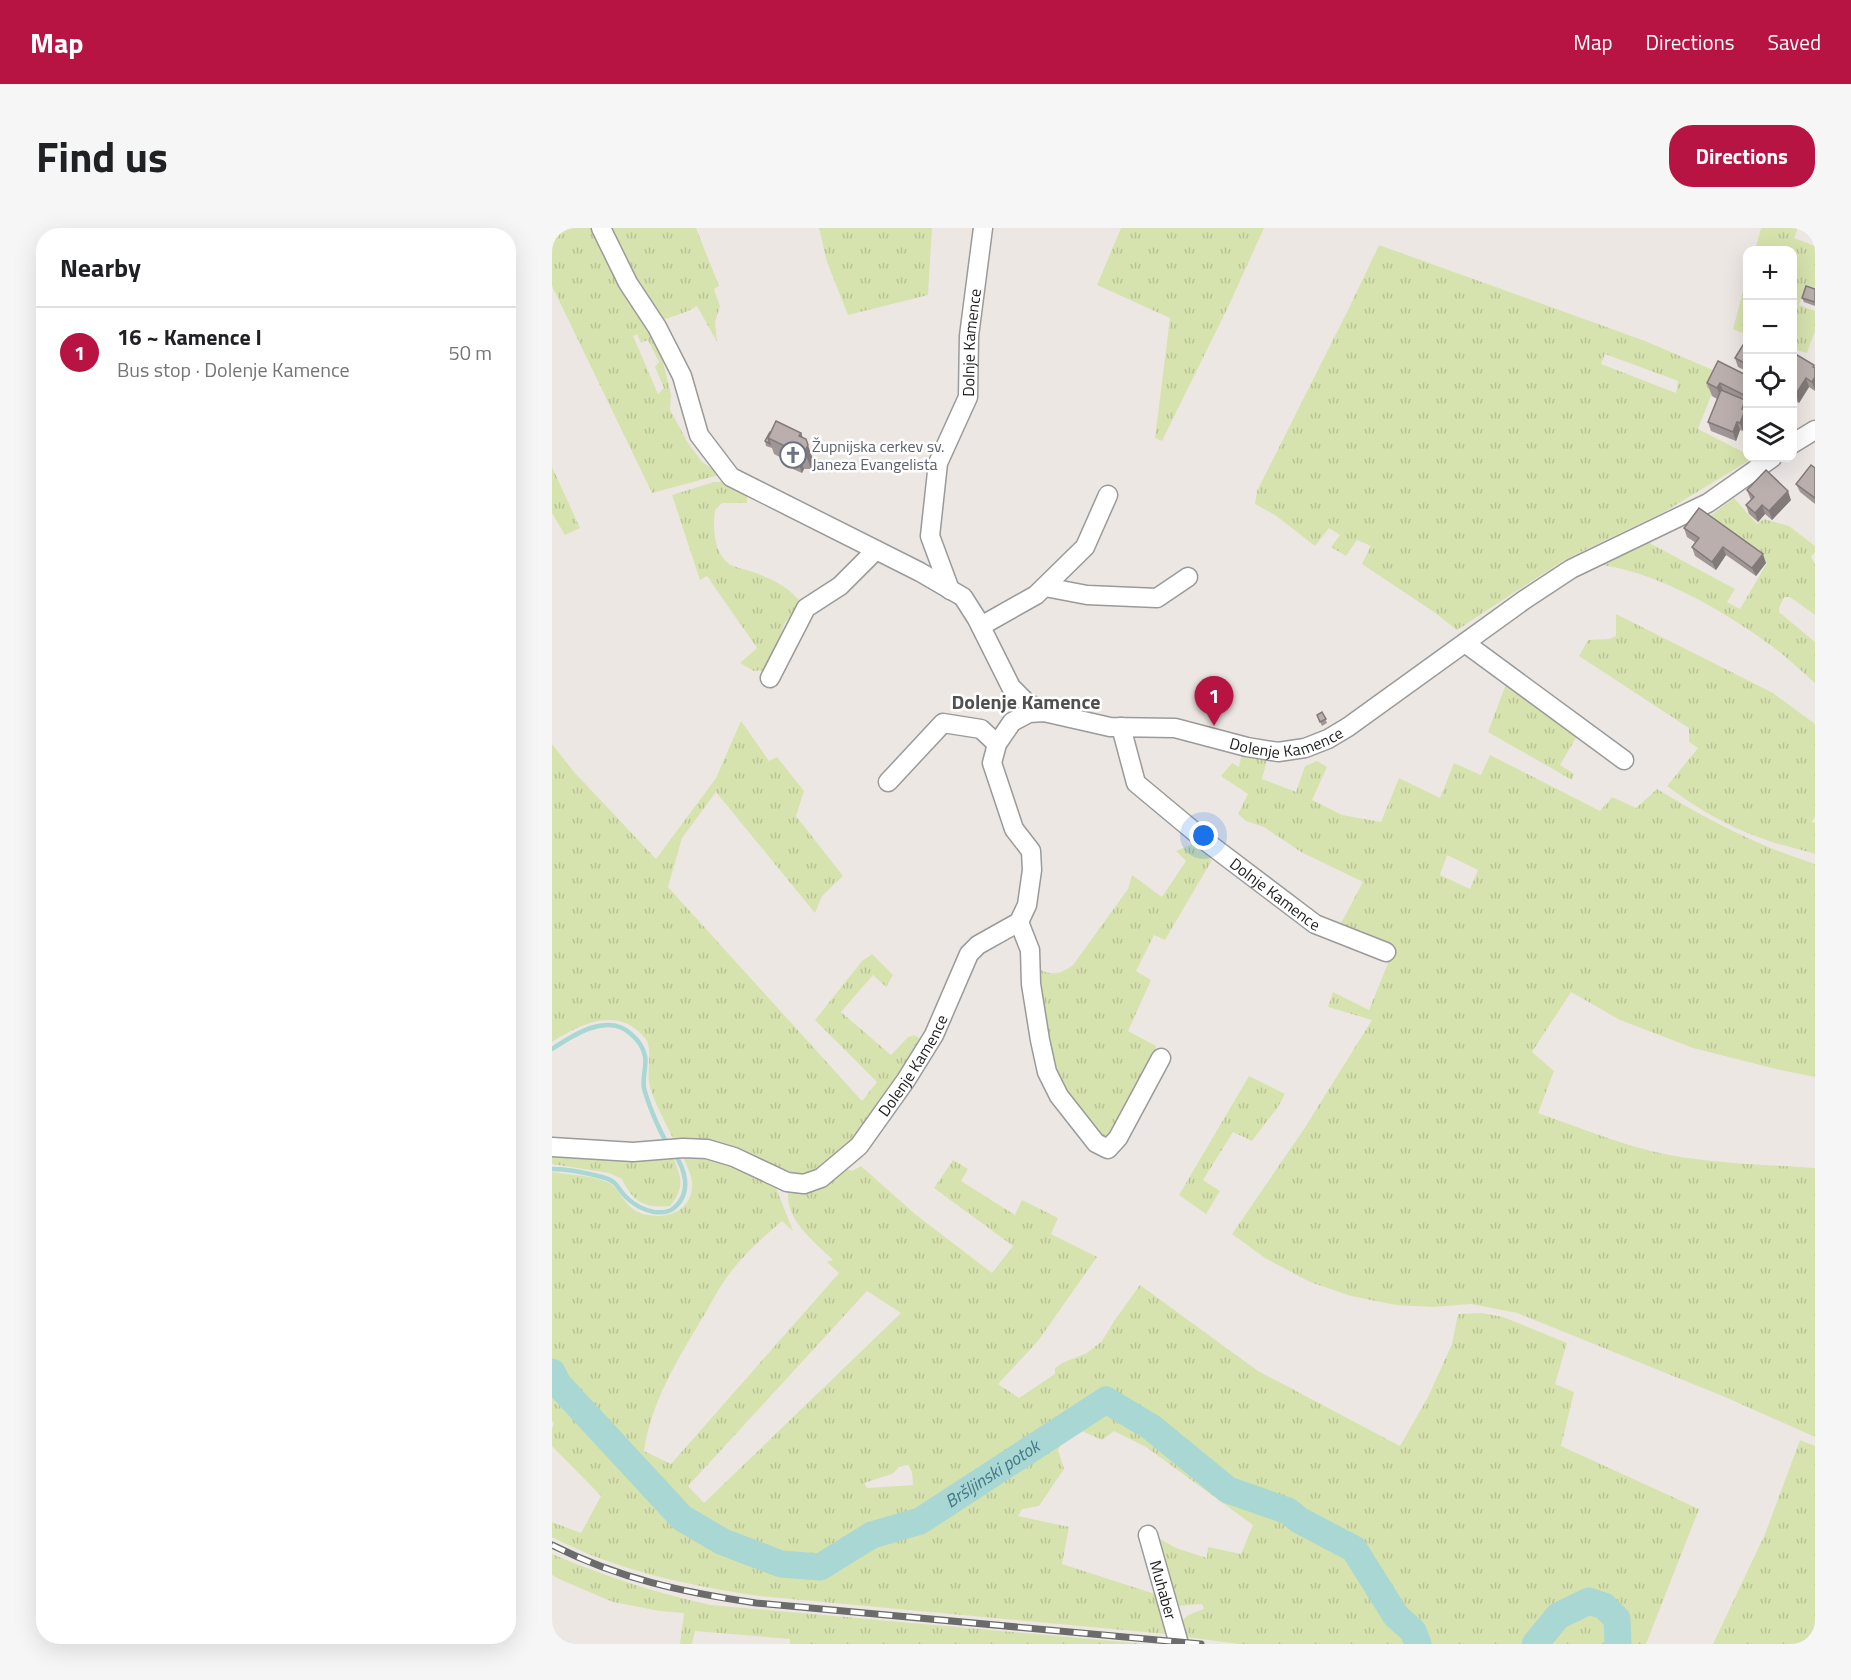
<!DOCTYPE html>
<meta charset="utf-8">
<style>
body{margin:0;font-family:"Titillium Web",sans-serif;background:#f6f6f6;color:#202124}
.controls{position:absolute;right:18px;top:18px;display:grid;overflow:hidden;border-radius:12px;box-shadow:0 6px 24px #0002}
.controls button{width:54px;height:54px;display:grid;place-items:center;padding:0;border:0;border-bottom:2px solid #e0e0e0;background:#fff;color:#202124;font:30px sans-serif}
.you{position:absolute;left:652px;top:608px;width:21px;height:21px;margin:-15px;border:4px solid #fff;border-radius:50%;background:#1a73e8;box-shadow:0 0 0 9px #1a73e833}
.badge{display:grid;place-items:center;width:39px;height:39px;border-radius:50%;background:#b71343;color:#fff;font-size:20px;font-weight:700}
.pin{position:absolute;translate:-50% -50px;filter:drop-shadow(0 2px 3px #0008)}
.pin::after{content:'';position:absolute;top:32px;width:21px;height:18px;background:inherit;clip-path:polygon(0 0,100% 0,50% 100%)}
.list{margin:0;padding:0;list-style:none}
h2{display:flex;justify-content:space-between;align-items:center;height:78px;margin:0;padding:0 24px;font-size:26px}
h2 small{font-size:20px;font-weight:400;color:#757577}
.list li{display:grid;grid-template-columns:39px 1fr auto;gap:18px;align-items:center;box-sizing:border-box;height:90px;padding:0 24px;border-top:2px solid #e0e0e0}
.list b{display:block;font-size:22px;white-space:nowrap}
.list p{margin:0;font-size:20px;white-space:nowrap;color:#757577}
.list em{font-size:20px;font-style:normal;color:#757577}
.icon{flex:none;width:33px;height:33px;fill:none;stroke:currentColor;stroke-width:2;stroke-linecap:round;stroke-linejoin:round}
.map{position:relative;flex:none;width:1263px;height:1416px;overflow:hidden;border-radius:24px}
header{display:flex;align-items:center;gap:36px;box-sizing:border-box;height:84px;padding:0 30px;background:#b71343;color:#fff}
header strong{font-size:28px}
nav{display:flex;gap:33px;margin-inline-start:auto;font-size:21px}
.intro{display:flex;align-items:center;justify-content:space-between;box-sizing:border-box;height:144px;padding:0 36px}
h1{margin:0;font-size:42px}
.button{padding:15px 27px;border-radius:24px;background:#b71343;color:#fff;font-size:21px;font-weight:700}
main{display:flex;gap:36px;padding:0 36px}
aside{flex:1;background:#fff;border-radius:24px;box-shadow:0 6px 24px #0002}
.map>svg:first-child{display:block}
.grass{fill:url(#grass-tufts);fill-rule:evenodd}
.lines{fill:none;stroke-linecap:round;stroke-linejoin:round}
.stream{stroke:#a8d7d4;stroke-width:4.5}
.river{stroke:#a8d7d4;stroke-width:27}
.minor-casing{stroke:#9a9a9a;stroke-width:21}
.minor{stroke:#fff;stroke-width:18}
.rail-casing{stroke:#6b6b6b;stroke-width:7}
.rail{stroke:#fff;stroke-width:4.5;stroke-dasharray:14;stroke-linecap:butt}
.wall{fill:#a09695}
.shaded-wall{fill:#827a79}
.building{fill:#baafad;stroke:#827a79;stroke-width:1.5}
.labels{text-anchor:middle;stroke-width:5;stroke-linejoin:round;paint-order:stroke}
.street-label{font-size:16px;fill:#1d1d1d;stroke:#fff}
.worship-label{font-size:16px;fill:#5b616d;stroke:#fff;text-anchor:start}
.water-label{font-size:18px;font-style:italic;fill:#467886;stroke:#fff}
.quarter-label{font-size:20px;font-weight:bold;fill:#505050;stroke:#fff}
</style>
<header>
<strong>Map</strong>
<nav><a>Map</a><a>Directions</a><a>Saved</a></nav>
</header>
<div class="intro"><h1>Find us</h1><a class="button">Directions</a></div>
<main>
<aside>
<h2>Nearby<small></small></h2>
<ul class="list">
<li><span class="badge">1</span><div><b>16 ~ Kamence I</b><p>Bus stop · Dolenje Kamence</p></div><em>50 m</em></li>
</ul>
</aside>
<div class="map">
<svg width="1263" height="1416" viewBox="0 0 1263 1416">
<defs>
<pattern id="grass-tufts" width="24" height="20" patternUnits="userSpaceOnUse" patternTransform="scale(1.5)"><rect width="24" height="20" fill="#d7e3ae"/><path d="M3 7l-1-3M5 7V3M7 7l1-3M15 17l-1-3M17 17v-4M19 17l1-3" fill="none" stroke="#b8c295"/></pattern>
</defs>
<rect width="100%" height="100%" fill="#ede7e4"/>
<path class="grass" d="M0,0h43l65,121 11,46 -1,15 18,33 14,19 9,6 9,1 -1,6 -67,18 -100,-207zM85,106l4,9 7,-3 11,22 -4,5 9,21 -6,6 -25,-58z
M56,0h88l23,58 -5,3 6,17 -5,16 2,20 -20,-36c-13,8 -22,9 -36,15l-13,-15z
M267,0h113l-4,67 -80,20 -21,-53z
M569,0h143l-35,77 -67,136 -7,-3 15,-120 -73,-33z
M1209,0h37l-4,10 21,8v42l-9,-3 -7,20 16,6v20l-8,22 -14,-4 -1,-99h-37z
M827,17l266,96 75,32 -22,56 49,25 3,6 -86,52 -100,48 -107,70 -23,-18 -72,-48 9,-18 -14,-6 -11,16 -15,-9 9,-12 -11,-7 -14,18 -40,-31 -20,-11 2,-13 94,-187zM1053,126l73,27 -2,12 -75,-29z
M1195,49l1,58h-1l-14,-6z
M0,239l28,61 -15,7 -13,-22z
M162,254h22l11,10v11h-25l-7,7c-2,17 -2,41 13,53 5,4 16,6 22,8 23,8 36,14 52,32l-18,21 -11,37 -9,9 -10,1 -14,-8 17,-15 -50,-72 -7,4 -28,-85z
M1182,270l23,26 7,-5 25,7 26,20v6l-4,5 4,7v51l-25,-18h-6l-5,11v4l36,30v41c-14,-12 -27,-25 -42,-36 -49,-36 -119,-78 -181,-83l54,-23 89,48 -8,13 13,7 27,-46 -58,-46z
M1064,386l157,79 42,31v93l-3,5 3,1v31c-18,-6 -37,-9 -54,-16 -34,-12 -65,-30 -94,-52l31,-38 -9,-6v-14l-110,-72 9,-16 21,-1 7,-3z
M954,456l72,50 -18,31 14,9 -2,6 -84,-48z
M189,493l28,40 8,-4 27,34 -8,25 47,60 -21,20 -7,17 -99,-121 -34,46 -14,49 194,214 15,-19 -62,-62 47,-59 10,-7 21,21 -7,12 -13,-12 -32,37 50,43 17,-18 7,-2 6,5 -53,83 -23,23 -26,21 -15,8 -7,2 -122,-34c-8,-19 -21,-39 -26,-60 -2,-13 3,-28 -2,-42 -2,-4 -6,-7 -9,-10 -26,-23 -61,-5 -86,11v-298l22,28 82,87 60,-81z
M690,525l25,7 -5,19 34,13 9,-26 12,-5 10,6 -15,33 30,15 39,7 18,-44 41,20 14,-35 27,12 9,-20 110,56 12,-14 24,11 21,-19c51,31 101,57 158,75v213l-35,-7 -87,-22 -73,-28 -49,-28 -39,60 22,19 -16,42c37,13 74,28 113,38 53,13 110,13 164,17v269l-90,-40 -208,-84 -46,-9 -38,3 -37,-2 -45,-9 -41,-14 -45,-24 -33,-24 72,-105 68,-109 -44,-13 5,-15 36,18 24,-59 -54,-24 24,-45 -62,-30 -37,-25 -18,-6 -8,-7 10,-20 -27,-18 11,-13 7,4zM895,627l31,15 -8,19 -30,-14z
M643,615l17,17 -47,80 -11,-5 -18,36 15,9 -23,51 28,15v9l-43,82 -12,4 -51,-73 -14,-100c16,8 23,7 37,-3l55,-76 4,-14 30,22 24,-36 -10,-10z
M697,848l36,18 -7,13 -26,34 -19,-9 -30,48 17,11 -14,23 -27,-19z
M0,924l120,3c9,21 14,32 -2,51 -25,3 -38,-5 -48,-27l-13,-6 -57,-9z
M130,927c36,4 62,15 94,33l17,43 -11,-10c-20,17 -40,35 -55,56 -9,12 -16,27 -24,40 -25,42 -52,85 -59,134l27,13 168,-191 -12,-11 6,-2c-20,-20 -47,-39 -45,-69l54,-24 10,4 9,-5 54,48 77,59 21,-27 -79,-58 19,-28 15,9 -7,12 54,34 7,-15 36,18 -7,16 46,23 -59,84 -40,43 21,14 36,-24v-6l7,-5 25,-10 15,-12 12,-20 26,-36 118,86 142,75 28,-49 24,-53 6,-30 24,-1 21,4 64,26 -12,41 19,8 -13,54 138,63 -53,135h-407l-60,-8 -1,-11 10,-10 16,-6 -2,-5 -26,2 -21,-70 21,12 31,10 1,-11 33,7 12,-29 -107,-78 -32,-16 -12,9 -29,-13 -15,23 6,19 -25,37 -17,3 -4,7 51,11 -7,37 99,32 9,36 -4,2 -407,-38c-72,-11 -142,-25 -207,-59v-15l29,11 20,-37 -49,-50v-17l2,-6 -2,-2v-249c18,3 43,3 59,12 8,5 13,20 25,27 22,11 56,4 56,-26 0,-10 -6,-21 -10,-30zM315,1063l34,22 -197,190 -16,-17zM356,1237l4,7 1,13 -46,3 -3,-5 28,-9 7,-7z
M1248,1212l15,6v198h-102l52,-110z
M0,1326c52,22 104,39 159,51l436,39h-357v-5l-95,-8 -3,13h-12l4,-31 -24,-2 -47,-9 -54,-23 -7,-4z"/>
<g class="lines">
<path class="stream" d="M0,821c21,-14 56,-37 79,-15 7,6 12,12 14,22 2,10 -3,22 -1,32 4,16 15,42 23,55
M0,941c16,0 35,4 50,8 17,5 14,10 24,20 7,7 18,13 28,15 8,1 16,0 21,-5 17,-15 10,-38 -1,-54"/>
<g class="river">
<path id="s1" d="M0,1144l6,12 124,134 41,24 58,22 39,3 52,-32 48,-14 186,-121 45,27 77,63 60,21 11,9 55,29 42,67 17,15 5,13"/>
<path d="M983,1416l23,-28 31,-15 15,5 13,13 1,25"/>
</g>
<g class="minor-casing">
<g id="minor">
<path d="M49,0l27,55 29,44 25,49 17,59 32,42 189,95 43,25 14,22 34,68 15,15 18,10"/>
<path d="M1240,216l23,-14"/>
<path d="M493,359l42,8 70,3 31,-21"/>
<path id="s2" d="M398,362l-20,-54 8,-73 30,-66 1,-61 14,-108"/>
<path d="M429,398l55,-31 49,-48 23,-52"/>
<path d="M913,415l159,117"/>
<path d="M218,450l36,-70 34,-22 36,-36"/>
<path id="s3" d="M569,499l15,56 72,60 107,81 71,28"/>
<path d="M336,554l55,-59 38,6 16,15"/>
<path d="M467,694l11,28 1,34 9,56 7,32 12,24 37,47 12,6 10,-11 43,-80"/>
<path id="s4" d="M0,919l81,5 50,-4 24,1 27,8 53,25 17,2 17,-6 38,-32 47,-66 28,-45 35,-81 9,-9 41,-23 8,-17 5,-35 -1,-19 -17,-22 -22,-66 5,-19 15,-22 17,-9 15,-1 66,15 65,1 72,19 31,5 27,-4 23,-9 20,-12 176,-127 47,-31 137,-66 64,-45"/>
<path id="s5" d="M596,1307l31,109"/>
</g>
</g>
<use href="#minor" class="minor"/>
<g class="rail-casing">
<path id="rail" d="M0,1317c68,34 130,47 204,58l445,41"/>
</g>
<use href="#rail" class="rail"/>
</g>
<path class="wall" d="M1263,61v17l-11,-4 -2,-4z
M1196,109v35l-10,-5 -3,-9z
M1240,124l22,13 1,3v23l-6,-4 -10,16 -7,-4z
M1196,148v44l-5,11 -3,-1 -4,11 -25,-10 -3,-9 9,-23 -5,-3 -5,-13z
M219,204l30,1 13,29 -3,7h-7l-2,4 -9,-4 -2,-6 -17,-9 -2,-6 -6,-2 -1,-5z
M1263,240v36l-15,-12 -4,-8z
M1195,262l44,10 -19,20 -7,-6 -7,8 -9,-8 -3,-9 5,-5 -1,-2z
M1132,300l82,35 -10,13 -30,-21 -10,15 -21,-14 -3,-9 4,-4 -9,-6z
M770,484l5,11 -5,3 -5,-11z"/>
<path class="shaded-wall" d="M1263,149v13l-3,-8z
M1254,150l3,9 -10,16 -3,-9z
M1168,155l5,13 -3,5 -5,-13z
M1193,172l3,6 -2,8 2,6 -5,11 -3,-8 2,-14z
M1185,194l3,8 -4,11 -3,-9z
M249,205l5,16 2,-4 6,17 -3,7 -12,-33z
M246,224l6,17 -2,4 -6,-17z
M1236,263l3,9 -19,20 -3,-9z
M1210,277l3,9 -7,8 -3,-9z
M1171,319l3,8 -10,15 -4,-8z
M1211,326l3,9 -10,13 -4,-8z"/>
<path class="building" d="M1254,58l9,3v13l-13,-4z
M1196,109v28l-13,-7z
M1240,124l22,13 -1,2 2,1v9l-3,5 -6,-4 -10,16 -4,-2z
M1166,133l30,15v21l-28,-14 -3,5 -10,-5z
M1169,162l24,10 -3,9 3,1 -5,13 -3,-1 -4,10 -25,-10z
M224,193l25,12 -2,3 7,3 2,6 -4,7h-6l-2,4 -9,-4 2,-4 -21,-10z
M218,204h1l-3,6 2,6 -5,-3z
M1259,237l4,3v30l-19,-14z
M1214,242l22,21 -19,20 -7,-6 -7,8 -9,-8 8,-8 -7,-7z
M1147,280l64,46 -11,14 -29,-21 -11,15 -20,-15 7,-9 -15,-10z
M770,484l4,7 -6,3 -3,-7z"/>
<defs>
<g id="church-ring" transform="scale(1.35)"><circle r="9.5" fill="#fff" stroke="#6b7280" stroke-width="1.5"/><path d="M-1.2-6h2.4v3.5h3.3v2.4h-3.3V6h-2.4V-.1h-3.3v-2.4h3.3Z" fill="#6b7280"/></g>
</defs>
<g fill-rule="evenodd">
<use href="#church-ring" x="241" y="227"/>
</g>
<g class="labels">
<g class="street-label">
<text dy="6" stroke="none"><textPath href="#s2" startOffset="258">Dolnje Kamence</textPath></text>
<text dy="6" stroke="none"><textPath href="#s4" startOffset="1108">Dolenje Kamence</textPath></text>
<text dy="6" stroke="none"><textPath href="#s3" startOffset="236">Dolnje Kamence</textPath></text>
<text dy="6" stroke="none"><textPath href="#s4" startOffset="424">Dolenje Kamence</textPath></text>
<text dy="6" stroke="none"><textPath href="#s5" startOffset="57">Muhaber</textPath></text>
</g>
<g class="worship-label">
<text x="260" y="224">Župnijska cerkev sv.<tspan x="260" dy="18">Janeza Evangelista</tspan></text>
</g>
<g class="water-label">
<text dy="6" stroke="none"><textPath href="#s1" startOffset="542">Bršljinski potok</textPath></text>
</g>
<g class="quarter-label">
<text x="474" y="481">Dolenje Kamence</text>
</g>
</g>
</svg>
<div class="controls">
<button>+</button>
<button>−</button>
<button><svg class="icon" aria-label="locate" viewBox="0 0 24 24"><circle cx="12" cy="12" r="6"/><path d="M12 2v4M12 18v4M2 12h4M18 12h4"/></svg></button>
<button><svg class="icon" aria-label="layers" viewBox="0 0 24 24"><path d="M12 4l9 5-9 5-9-5zM3 14l9 5 9-5"/></svg></button>
</div>
<div class="you"></div>
<div class="pin badge" style="left:662px;top:498px">1</div>
</div>
</main>
